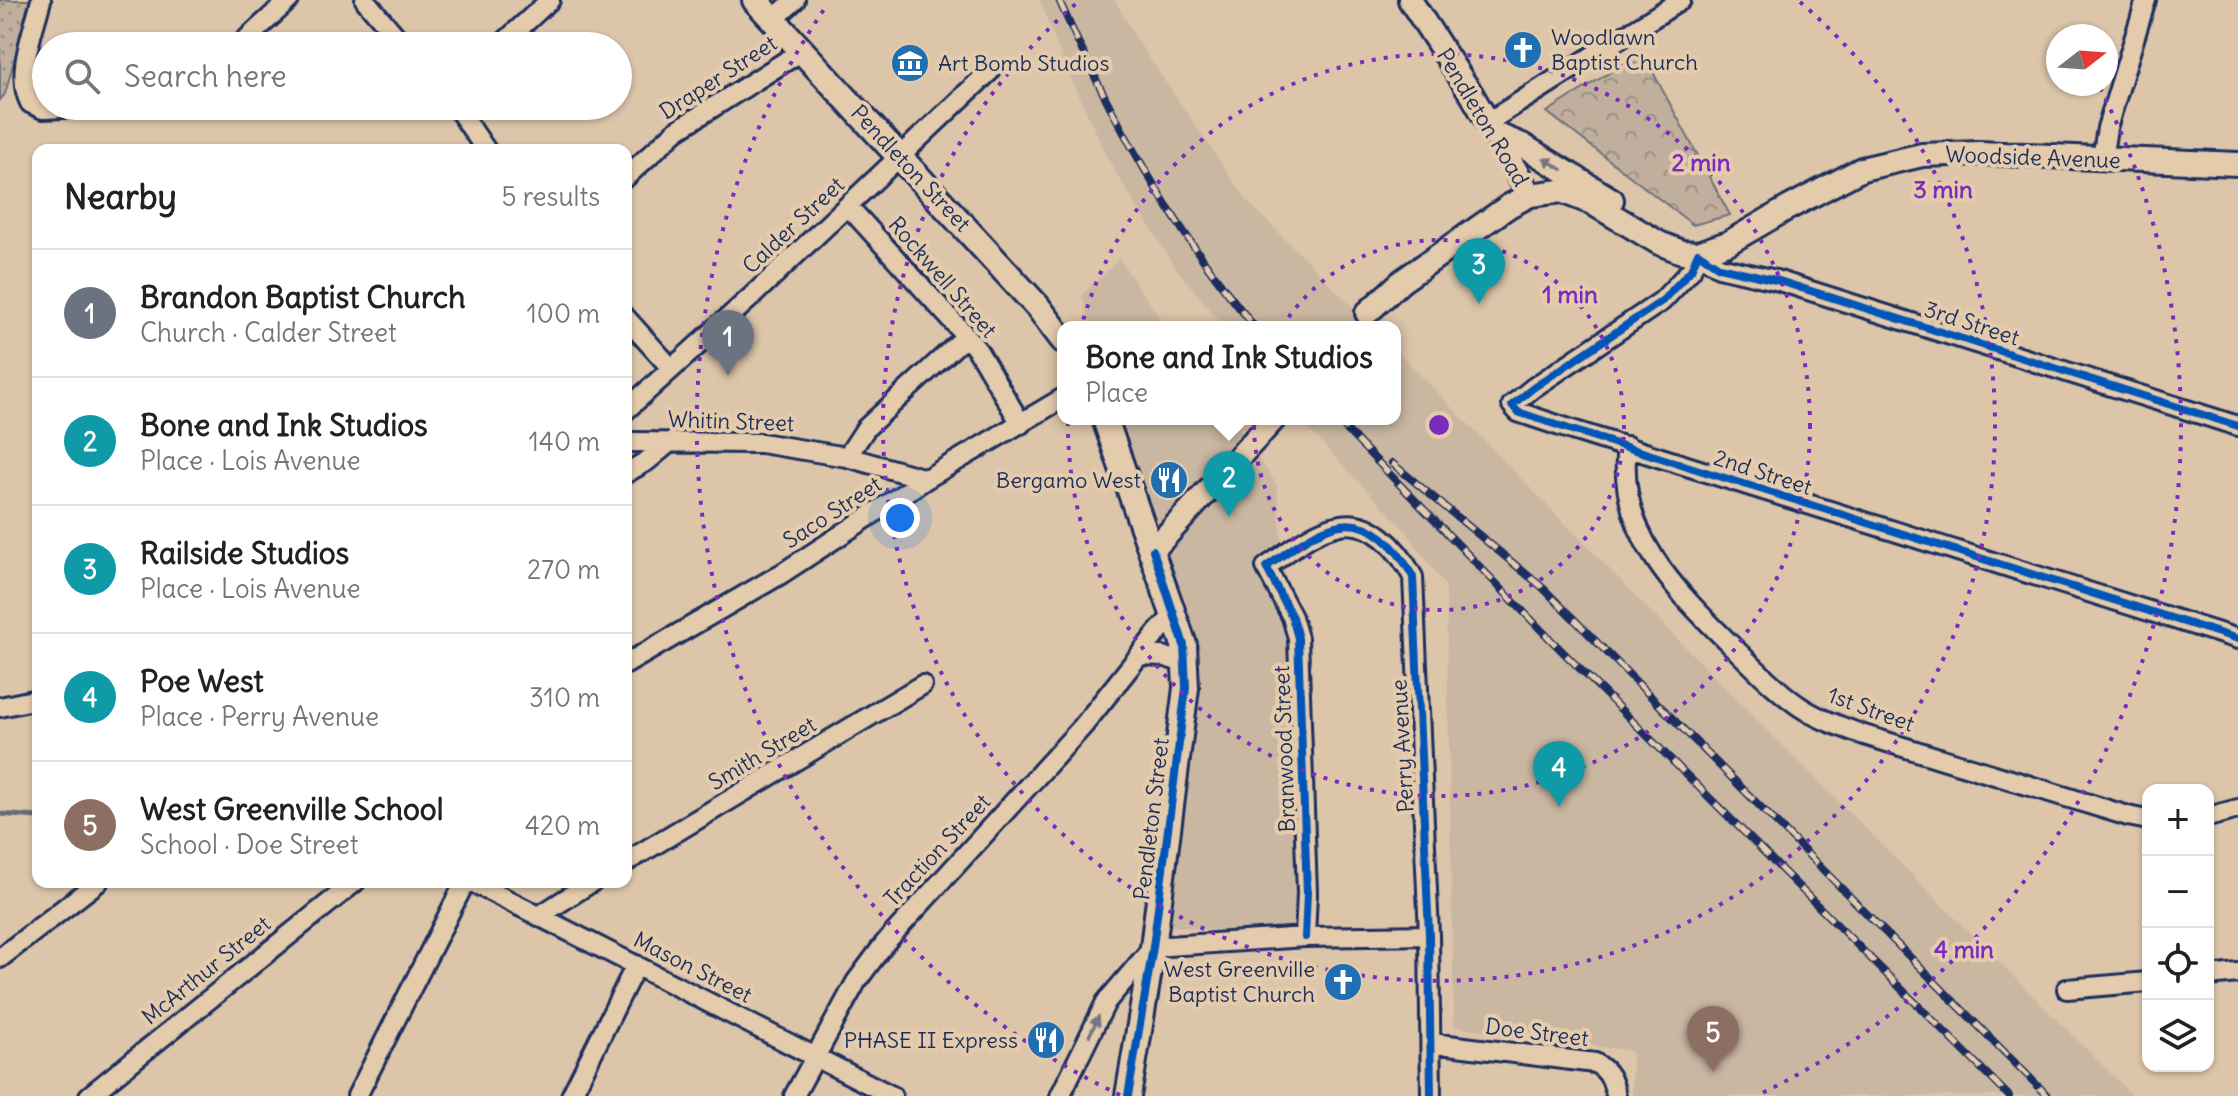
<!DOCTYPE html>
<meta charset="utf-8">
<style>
body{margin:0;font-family:Delius,sans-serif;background:#f6f6f6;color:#222}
.controls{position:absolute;right:24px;bottom:24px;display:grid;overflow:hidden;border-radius:16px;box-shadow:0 2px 6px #0004}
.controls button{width:72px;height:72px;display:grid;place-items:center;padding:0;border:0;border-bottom:2px solid #e0e0e0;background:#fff;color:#222;font:40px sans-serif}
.compass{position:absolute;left:2046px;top:24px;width:72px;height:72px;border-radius:50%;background:#fff;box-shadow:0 2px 6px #0004;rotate:73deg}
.you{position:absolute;left:900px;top:518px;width:28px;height:28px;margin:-20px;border:6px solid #fff;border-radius:50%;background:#1a73e8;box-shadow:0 0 0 12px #1a73e833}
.badge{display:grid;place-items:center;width:52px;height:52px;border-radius:50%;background:#1f6fb2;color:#fff;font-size:26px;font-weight:700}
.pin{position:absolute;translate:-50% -66px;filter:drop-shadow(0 2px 4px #0008)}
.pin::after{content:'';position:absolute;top:42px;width:28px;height:24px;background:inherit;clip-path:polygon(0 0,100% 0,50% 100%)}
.popup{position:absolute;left:1057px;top:321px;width:344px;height:104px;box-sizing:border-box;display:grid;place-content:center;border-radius:16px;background:#fff;filter:drop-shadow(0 2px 6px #0005);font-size:26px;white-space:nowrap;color:#767676}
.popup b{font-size:30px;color:#222}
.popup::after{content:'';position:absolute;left:50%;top:100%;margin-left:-16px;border:16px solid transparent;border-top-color:#fff}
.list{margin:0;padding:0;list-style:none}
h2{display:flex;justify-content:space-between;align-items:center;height:104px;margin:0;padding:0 32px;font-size:34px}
h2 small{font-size:26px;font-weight:400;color:#767676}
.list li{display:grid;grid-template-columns:52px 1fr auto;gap:24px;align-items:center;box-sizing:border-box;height:128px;padding:0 32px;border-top:2px solid #e0e0e0}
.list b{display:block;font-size:30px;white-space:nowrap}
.list p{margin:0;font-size:26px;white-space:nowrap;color:#767676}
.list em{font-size:26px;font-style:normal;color:#767676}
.icon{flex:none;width:44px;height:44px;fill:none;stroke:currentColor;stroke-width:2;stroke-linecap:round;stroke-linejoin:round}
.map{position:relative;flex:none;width:2238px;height:1096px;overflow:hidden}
.search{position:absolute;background:#fff;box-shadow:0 2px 6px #0004;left:32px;top:32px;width:600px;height:88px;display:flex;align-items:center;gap:20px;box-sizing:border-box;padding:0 28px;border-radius:44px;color:#767676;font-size:30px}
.panel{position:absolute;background:#fff;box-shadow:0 2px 6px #0004;left:32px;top:144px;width:600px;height:744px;border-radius:16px}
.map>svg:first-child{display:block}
.built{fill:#cab7a2}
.green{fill:url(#green-dots);stroke:#6e6f7e;stroke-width:2}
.forest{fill:url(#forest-crowns);stroke:#6e6f7e;stroke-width:2}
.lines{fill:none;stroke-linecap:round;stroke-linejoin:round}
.stream{stroke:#676a7c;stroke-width:5}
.minor-casing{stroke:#1b2f5e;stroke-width:24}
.tertiary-casing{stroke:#1b2f5e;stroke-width:28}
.secondary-casing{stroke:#1b2f5e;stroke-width:30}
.minor{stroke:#e4cbac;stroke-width:18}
.tertiary{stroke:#e4cbac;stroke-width:22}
.secondary{stroke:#e4cbac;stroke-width:24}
.rail-casing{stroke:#1b2f5e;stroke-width:8}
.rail{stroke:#e4cbac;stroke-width:5;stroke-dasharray:15;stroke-linecap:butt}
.cycleway-casing{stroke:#e4cbac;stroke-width:13}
.cycleway{stroke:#0057b8;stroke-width:8}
.oneway{fill:#757581}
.ring{fill:none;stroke:#7b2cbf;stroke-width:4;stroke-dasharray:4 8}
.labels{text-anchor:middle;stroke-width:8;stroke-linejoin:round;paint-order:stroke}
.poi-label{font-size:22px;fill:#1b2f5e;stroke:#e4cbac;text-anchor:end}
.street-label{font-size:22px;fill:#1b2f5e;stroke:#e4cbac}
.centre{fill:#7b2cbf;stroke:#e4cbac;stroke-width:4}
.ring-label{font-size:24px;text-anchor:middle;font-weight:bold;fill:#7b2cbf;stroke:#e4cbac;stroke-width:8;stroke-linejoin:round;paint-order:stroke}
</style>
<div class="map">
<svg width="2238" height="1096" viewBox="0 0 2238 1096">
<defs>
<pattern id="green-dots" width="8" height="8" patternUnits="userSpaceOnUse" patternTransform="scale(2)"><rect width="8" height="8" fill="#c0af9d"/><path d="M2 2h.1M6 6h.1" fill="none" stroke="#9b8f83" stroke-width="1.8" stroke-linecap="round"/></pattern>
<pattern id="forest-crowns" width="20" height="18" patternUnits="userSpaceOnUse" patternTransform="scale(2)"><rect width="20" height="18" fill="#c0af9d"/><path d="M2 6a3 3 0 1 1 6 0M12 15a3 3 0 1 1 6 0" fill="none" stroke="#9b8f83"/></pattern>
</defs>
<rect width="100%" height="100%" fill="#dcc5a9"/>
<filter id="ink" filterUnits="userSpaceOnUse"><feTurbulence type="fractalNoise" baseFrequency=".0125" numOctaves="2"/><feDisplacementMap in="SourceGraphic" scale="16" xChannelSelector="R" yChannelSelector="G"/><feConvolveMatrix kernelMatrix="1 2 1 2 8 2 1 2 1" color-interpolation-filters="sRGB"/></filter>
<g filter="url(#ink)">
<path class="built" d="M1040,0h75l21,39 112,163 125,125h-149l-49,-60 -64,-102 -49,-106z
M1119,259l47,68h-76l-8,-32z
M1395,349l332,341 406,406h-501v-45l-178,-25 -8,-439 -40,-56 -107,-112h96z
M1116,419h115l45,65 21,210 -2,243 -126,-11 25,-301z"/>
<path class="green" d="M0,0h30l-25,94 -5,6z"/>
<path class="forest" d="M1642,52l88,163 -37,10 -146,-113z"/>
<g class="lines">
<path class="stream" d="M0,814l38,3"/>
<g class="minor-casing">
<path id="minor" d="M41,0c-7,30 -26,73 -11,103l13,6 61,-3
M365,0l39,46
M773,20l22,-20
M239,46l50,-46
M500,46l50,-46
M456,106l30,44
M1488,122l193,-122
M2102,159l5,-31 39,-128
M626,177l51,-47 125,-79
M848,206l118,130 12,15 43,73
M626,318l45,50
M626,410l124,-112 240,-227
M2238,426l-462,-146 -57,-13 -21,-14 -7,17 -29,31 -129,87 -21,17 6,7 54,18 666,209
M626,442l135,1 86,14 79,22
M1627,446c-11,86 47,143 104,199 22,21 43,44 68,61 19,13 41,20 62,28l267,82 20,4
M847,457l19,-29 100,-92
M626,473l21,-12 23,-19
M1141,655l22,1 23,8
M626,664l155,-90 145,-95 137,-81
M0,707l38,-8
M2208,817l30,-8
M626,862l296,-177
M472,882l420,214
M539,916l53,-34
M1305,937l2,-44 -9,-255 -6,-21 -26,-50c21,-14 45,-35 70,-41 35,-10 63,24 77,51l16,358 2,161
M0,958l98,-76
M2208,976l30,-3
M2067,989l81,-7
M1432,1043l163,20c14,8 18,17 21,33
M89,1096l266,-214
M357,1096l108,-214
M571,1096l65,-131
M794,1096l62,-114 29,-39 198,-217 74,-93 16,-17
M1060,1096l46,-94 47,-55 152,-10 124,-2"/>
</g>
<g class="tertiary-casing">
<path id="tertiary" d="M1410,0l62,95 58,100
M1495,134l27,11 90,55
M1367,313l35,-32 107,-75 21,-11 31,-4 31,12 67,40 23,9 16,1 30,-10 60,-35 74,-39 60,-14 57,-2 259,11
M1153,550l121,-131"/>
</g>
<g class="secondary-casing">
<path id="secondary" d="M755,0l283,307 25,33
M1105,419l79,226 2,43 -33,259 -25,149"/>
</g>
<use href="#minor" class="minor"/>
<use href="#tertiary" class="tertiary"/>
<use href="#secondary" class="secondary"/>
<g class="rail-casing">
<path id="rail" d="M1059,0c52,118 113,228 196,327
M1336,419l215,221 458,456
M1392,463l150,124 506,509"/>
</g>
<use href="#rail" class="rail"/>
<g class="cycleway-casing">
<path id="cycleway" d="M2238,426l-462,-146 -57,-13 -21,-14 -7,17 -29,31 -129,87 -21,17 6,7 54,18 666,209
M1305,937l2,-44 -9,-255 -6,-21 -26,-50c21,-14 45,-35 70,-41 35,-10 63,24 77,51l16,358 2,161
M1128,1096l25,-149 33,-259 -2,-43 -31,-95"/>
</g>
<use href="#cycleway" class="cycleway"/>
</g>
<defs><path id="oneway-solid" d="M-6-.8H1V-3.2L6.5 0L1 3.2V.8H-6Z" transform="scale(2)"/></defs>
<g class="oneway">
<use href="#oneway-solid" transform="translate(1553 164) rotate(-149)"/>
<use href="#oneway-solid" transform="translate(1094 1026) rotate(-64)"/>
</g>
</g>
<g class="ring">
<circle cx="1439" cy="425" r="185"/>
<circle cx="1439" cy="425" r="371"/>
<path d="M1800 2A556 556 0 1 1 1078 2"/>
<path d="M1120 1095A742 742 0 0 1 827 5M2100 88A742 742 0 0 1 1758 1095"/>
</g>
<defs>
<g id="church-disc" transform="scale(2)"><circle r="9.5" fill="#1f6fb2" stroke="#e4cbac"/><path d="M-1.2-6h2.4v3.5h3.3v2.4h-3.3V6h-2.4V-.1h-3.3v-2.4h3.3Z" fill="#fff"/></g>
<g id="museum-disc" transform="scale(2)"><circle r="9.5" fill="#1f6fb2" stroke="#e4cbac"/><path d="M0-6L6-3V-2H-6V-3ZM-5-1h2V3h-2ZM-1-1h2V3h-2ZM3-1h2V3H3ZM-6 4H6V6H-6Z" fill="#fff"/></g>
<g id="restaurant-disc" transform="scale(2)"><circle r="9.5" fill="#1f6fb2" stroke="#e4cbac"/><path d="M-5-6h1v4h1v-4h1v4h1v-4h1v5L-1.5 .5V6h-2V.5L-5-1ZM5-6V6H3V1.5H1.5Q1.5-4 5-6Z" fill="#fff"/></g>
</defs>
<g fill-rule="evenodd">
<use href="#church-disc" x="1523" y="50"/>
<use href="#museum-disc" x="910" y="63"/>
<use href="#restaurant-disc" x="1169" y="480"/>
<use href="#church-disc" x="1343" y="982"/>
<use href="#restaurant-disc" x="1046" y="1040"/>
</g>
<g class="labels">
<g class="poi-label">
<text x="1551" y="45" text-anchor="start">Woodlawn<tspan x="1551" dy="25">Baptist Church</tspan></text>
<text x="938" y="71" text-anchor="start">Art Bomb Studios</text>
<text x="1141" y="488">Bergamo West</text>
<text x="1315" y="977">West Greenville<tspan x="1315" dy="25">Baptist Church</tspan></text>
<text x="1018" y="1048">PHASE II Express</text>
</g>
<g class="street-label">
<text transform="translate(718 77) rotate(-33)" y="8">Draper Street</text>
<text transform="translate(1483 117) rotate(59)" y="8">Pendleton Road</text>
<text transform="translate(2033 157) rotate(2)" y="8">Woodside Avenue</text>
<text transform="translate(911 168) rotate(47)" y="8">Pendleton Street</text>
<text transform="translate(793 225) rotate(-43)" y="8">Calder Street</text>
<text transform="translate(943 277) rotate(49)" y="8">Rockwell Street</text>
<text transform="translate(1972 323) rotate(18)" y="8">3rd Street</text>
<text transform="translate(731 421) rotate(2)" y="8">Whitin Street</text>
<text transform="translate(1763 472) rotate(18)" y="8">2nd Street</text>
<text transform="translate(832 512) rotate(-33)" y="8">Saco Street</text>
<text transform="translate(1871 709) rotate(20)" y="8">1st Street</text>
<text transform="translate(1402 746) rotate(-93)" y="8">Perry Avenue</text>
<text transform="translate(1284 749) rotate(-92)" y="8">Branwood Street</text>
<text transform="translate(762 753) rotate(-31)" y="8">Smith Street</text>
<text transform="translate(1151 819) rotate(-83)" y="8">Pendleton Street</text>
<text transform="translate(937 850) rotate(-47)" y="8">Traction Street</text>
<text transform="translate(693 967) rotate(27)" y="8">Mason Street</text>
<text transform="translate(206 970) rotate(-39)" y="8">McArthur Street</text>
<text transform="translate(1537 1032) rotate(7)" y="8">Doe Street</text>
</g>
</g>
<circle cx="1439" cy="425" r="12" class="centre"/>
<g class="ring-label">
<text x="1701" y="171">2 min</text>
<text x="1943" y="198">3 min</text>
<text x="1570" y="303">1 min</text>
<text x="1964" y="958">4 min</text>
</g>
</svg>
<div class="controls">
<button>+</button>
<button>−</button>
<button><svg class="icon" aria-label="locate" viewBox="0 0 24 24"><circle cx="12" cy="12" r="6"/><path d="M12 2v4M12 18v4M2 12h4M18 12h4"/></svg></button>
<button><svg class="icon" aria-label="layers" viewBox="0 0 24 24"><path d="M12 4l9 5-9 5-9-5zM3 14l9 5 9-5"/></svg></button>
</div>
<svg class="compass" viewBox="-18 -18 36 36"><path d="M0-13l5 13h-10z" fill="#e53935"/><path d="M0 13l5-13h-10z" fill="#767676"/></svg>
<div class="you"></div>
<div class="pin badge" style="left:728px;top:376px;background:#6b7280">1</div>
<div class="pin badge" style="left:1229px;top:517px;background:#0f9aa8">2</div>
<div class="popup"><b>Bone and Ink Studios</b>Place</div>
<div class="pin badge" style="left:1479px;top:304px;background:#0f9aa8">3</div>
<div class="pin badge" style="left:1559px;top:807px;background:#0f9aa8">4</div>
<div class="pin badge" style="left:1713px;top:1072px;background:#8d6e63">5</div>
<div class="search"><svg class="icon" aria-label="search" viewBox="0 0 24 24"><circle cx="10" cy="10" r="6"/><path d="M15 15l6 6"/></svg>Search here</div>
<section class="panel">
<h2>Nearby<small>5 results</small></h2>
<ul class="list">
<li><span class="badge" style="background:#6b7280">1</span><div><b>Brandon Baptist Church</b><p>Church · Calder Street</p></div><em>100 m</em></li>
<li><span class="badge" style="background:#0f9aa8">2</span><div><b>Bone and Ink Studios</b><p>Place · Lois Avenue</p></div><em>140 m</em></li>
<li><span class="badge" style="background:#0f9aa8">3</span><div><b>Railside Studios</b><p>Place · Lois Avenue</p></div><em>270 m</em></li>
<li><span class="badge" style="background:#0f9aa8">4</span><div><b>Poe West</b><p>Place · Perry Avenue</p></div><em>310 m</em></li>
<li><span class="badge" style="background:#8d6e63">5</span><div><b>West Greenville School</b><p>School · Doe Street</p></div><em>420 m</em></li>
</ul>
</section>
</div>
